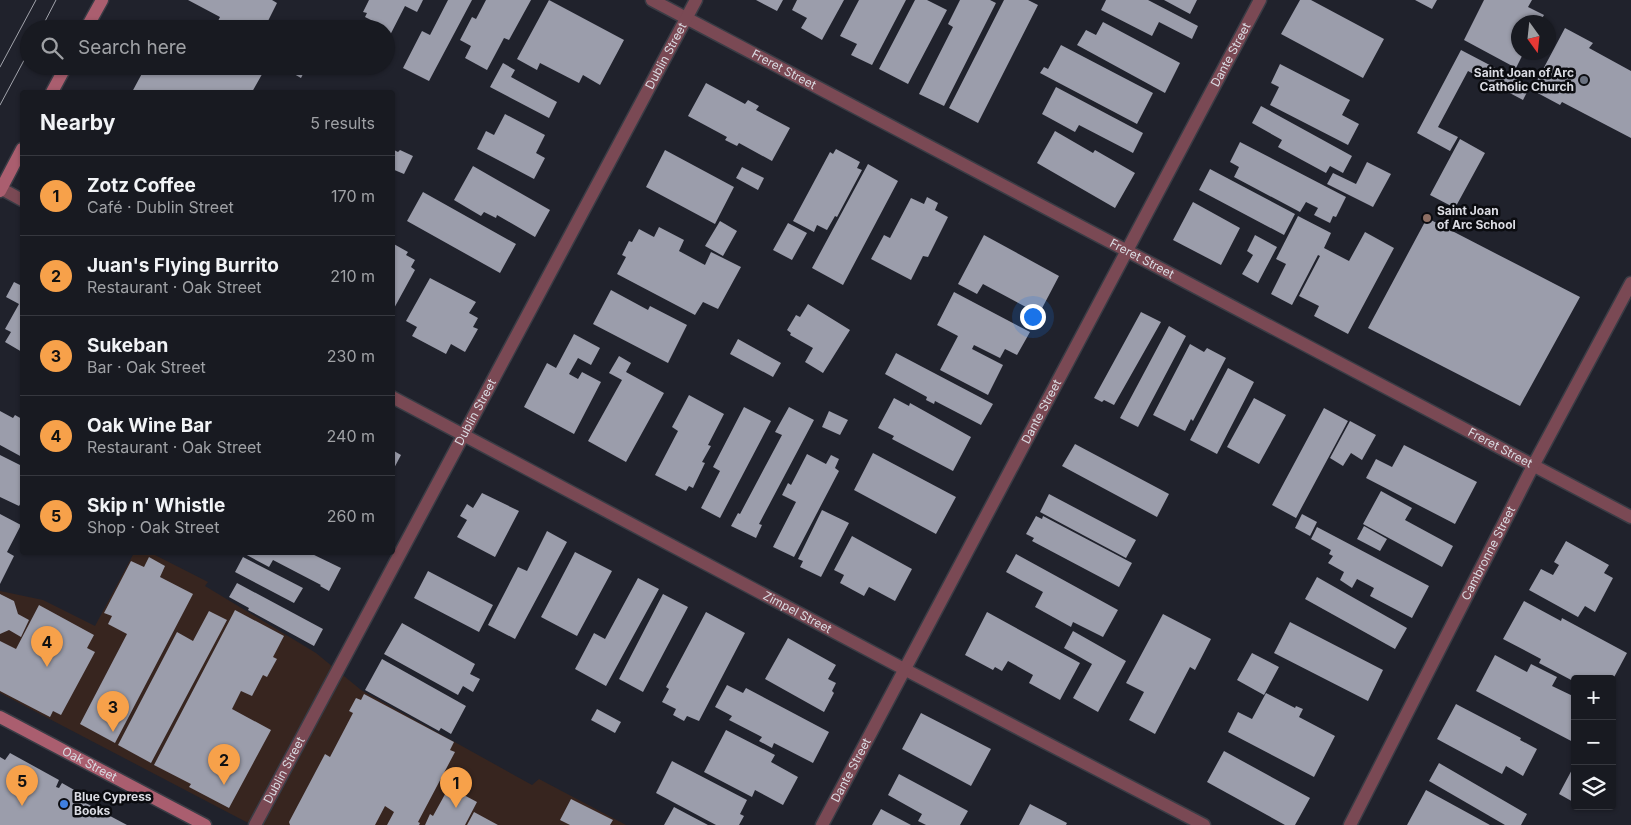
<!DOCTYPE html>
<meta charset="utf-8">
<style>
body{margin:0;font-family:Inter,sans-serif;background:#25272e;color:#f1f3f6}
.controls{position:absolute;right:15px;bottom:15px;display:grid;overflow:hidden;border-radius:5px;box-shadow:0 1px 4px #0004}
.controls button{width:45px;height:45px;display:grid;place-items:center;padding:0;border:0;border-bottom:1px solid #36383f;background:#181a21;color:#f1f3f6;font:25px sans-serif}
.compass{position:absolute;left:1511px;top:15px;width:45px;height:45px;border-radius:50%;background:#181a21;box-shadow:0 1px 4px #0004;rotate:165deg}
.you{position:absolute;left:1032px;top:316px;width:18px;height:18px;margin:-12px;border:4px solid #fff;border-radius:50%;background:#1a73e8;box-shadow:0 0 0 8px #1a73e833}
.badge{display:grid;place-items:center;width:32px;height:32px;border-radius:50%;background:#f7a14a;color:#111;font-size:16px;font-weight:700}
.pin{position:absolute;translate:-50% -41px;filter:drop-shadow(0 1px 2px #0008)}
.pin::after{content:'';position:absolute;top:26px;width:18px;height:15px;background:inherit;clip-path:polygon(0 0,100% 0,50% 100%)}
.list{margin:0;padding:0;list-style:none}
h2{display:flex;justify-content:space-between;align-items:center;height:65px;margin:0;padding:0 20px;font-size:21px}
h2 small{font-size:16px;font-weight:400;color:#9fa1a5}
.list li{display:grid;grid-template-columns:32px 1fr auto;gap:15px;align-items:center;box-sizing:border-box;height:80px;padding:0 20px;border-top:1px solid #36383f}
.list b{display:block;font-size:19px;white-space:nowrap}
.list p{margin:0;font-size:16px;white-space:nowrap;color:#9fa1a5}
.list em{font-size:16px;font-style:normal;color:#9fa1a5}
.icon{flex:none;width:28px;height:28px;fill:none;stroke:currentColor;stroke-width:2;stroke-linecap:round;stroke-linejoin:round}
.map{position:relative;flex:none;width:1631px;height:825px;overflow:hidden}
.search{position:absolute;background:#181a21;box-shadow:0 1px 4px #0004;left:20px;top:20px;width:375px;height:55px;display:flex;align-items:center;gap:12px;box-sizing:border-box;padding:0 18px;border-radius:28px;color:#9fa1a5;font-size:19px}
.panel{position:absolute;background:#181a21;box-shadow:0 1px 4px #0004;left:20px;top:90px;width:375px;height:465px;border-radius:5px}
.map>svg:first-child{display:block}
.commercial{fill:#37251f}
.building{fill:#9b9dab}
.lines{fill:none;stroke-linecap:round;stroke-linejoin:round}
.street-casing{stroke:#3a3c45;stroke-width:15}
.secondary-casing{stroke:#3a3c45;stroke-width:15}
.street{stroke:#7a4954;stroke-width:12}
.secondary{stroke:#aa5e6f;stroke-width:12}
.tram{stroke:#a2a4ac;stroke-width:1}
.worship-dot{fill:#6b7280;stroke:#0b0c10;stroke-width:2}
.education-dot{fill:#8d6e63;stroke:#0b0c10;stroke-width:2}
.shop-dot{fill:#3f7fe0;stroke:#0b0c10;stroke-width:2}
.labels{text-anchor:middle;stroke-width:5;stroke-linejoin:round;paint-order:stroke}
.street-label{font-size:12px;fill:#dadbe2;stroke:#0b0c10}
.poi-label{font-size:12px;font-weight:bold;fill:#dadbe2;stroke:#0b0c10;text-anchor:start}
</style>
<div class="map">
<svg width="1631" height="825" viewBox="0 0 1631 825">
<rect width="100%" height="100%" fill="#20222c"/>
<path class="commercial" d="M134,553h17l57,29 -3,4 111,67 45,37 171,95 7,-6 87,46h-374l-252,-132v-102l43,9 52,26z"/>
<path class="building" d="M188,0h84l5,3 -13,26h-31l-15,-8 2,-4z
M369,0h54l-6,12 -12,-6 -19,37v-14h-14l3,-7 -10,-5 2,-4 -4,-1z
M448,0h24l-43,81 -26,-13 19,-37 8,4z
M486,0h45l-22,40 -5,-2 -17,32 -22,-12 6,-12 -11,-6 12,-23 4,2z
M549,0l75,40 -24,45 -17,-10 -4,8 -39,-20 -3,7 -20,-11z
M756,0h27l-6,11z
M797,0h47l-22,40 -21,-12 6,-10 -15,-8z
M859,0h47l-34,65 -21,-10 6,-11 -17,-8z
M915,0h12l20,10 -39,74 -29,-15z
M960,0h30l6,3 -52,103 -25,-12 34,-67 -5,-3z
M1004,0h24l10,5 -60,118 -29,-15z
M1106,0h42l50,26 -6,13 -33,-17 -7,14 -51,-26z
M1164,0h33l-7,14z
M1300,0h11l73,39 -21,39 -82,-44z
M1415,0h22l-5,9z
M1484,0h48l-4,7 16,8 -4,7h-22v30h6l-8,16 -52,-28z
M169,20l17,9h-21z
M1103,22l77,41 -15,30 -88,-48 9,-15 10,5z
M1565,28l28,15 -4,5 42,23v67l-69,-36 -2,3 -28,-15z
M1061,45l92,48 -16,31 -97,-51 4,-6 4,2z
M1461,50l69,36 -7,14 -55,-29 -30,56 20,10 -8,14 -33,-18z
M503,63l12,7 -4,7 46,25 -8,16 -59,-31z
M1280,64l70,36 -8,15 17,9 -11,21 -78,-40 9,-18 -8,-4z
M146,66h114l5,3 -13,23h-120z
M280,66h27l-6,12z
M706,83l39,21 3,-4 11,6 -3,4 34,18 -18,33 -33,-18 -2,3 -12,-6 2,-3 -39,-21z
M1056,87l87,46 -10,20 -54,-28 -4,7 -33,-18z
M1261,106l91,50 -9,17 -13,-7 -4,7 -48,-26 4,-7 -30,-17z
M505,114l40,21 -9,18 9,5 -11,21 -57,-30 9,-18 8,4z
M1055,131l38,22 2,-3 40,23 -20,35 -78,-45z
M1460,139l25,14 -30,55 -25,-13z
M1240,142l106,55 -10,20 -3,-1 -3,7 -16,-8 4,-7 -12,-6 -6,10 -66,-35 5,-10 -9,-5z
M836,149l24,13 -3,6 5,2 -25,47 -2,-1 -8,14 -10,-5 -3,7 -21,-11 37,-69 3,2z
M394,150l4,2 2,-2 13,6 -9,18 -12,-5v-16z
M665,150l69,37 -19,37 -69,-37z
M1367,162l24,12 -18,33 -46,-23 6,-11 23,11z
M868,164l30,17 -55,104 -31,-17z
M473,166l77,44 -15,27 -38,-22 -1,3 -12,-6 -3,4 -27,-16z
M742,167l22,11 -6,12 -22,-12z
M1210,169l85,45 -11,21 -85,-45z
M423,192l93,52 -16,29 -93,-52z
M927,197l11,6 -3,7 13,7 -20,40 -5,-1 -12,24 -40,-21 13,-24 6,3 21,-40 13,6z
M1193,202l47,26 -19,37 -48,-25z
M1298,216l33,17 -7,15 25,13 16,-29 29,16 -46,86 -34,-18 5,-10 -20,-10 21,-40 -2,-1 -26,50 -21,-11 15,-30 -10,-5z
M1427,218l153,79 -60,109 -152,-78z
M720,221l17,10 -14,25 -18,-10z
M788,223l19,10 -15,27 -19,-10z
M659,227l25,13 -5,11 26,14 6,-13 30,15 -23,42 -15,-7 -8,13 -78,-41 9,-17 -4,-2 7,-14 3,1 7,-13 15,8z
M984,235l75,41 -20,38 -56,-30 -6,10 -19,-10z
M1255,235l22,12 -19,36 -16,-9 11,-19 -6,-4z
M392,243l16,9 -2,3 9,5 -4,7 4,3 -23,42z
M430,278l46,24 -7,11 9,5 -5,9 5,2 -13,23 -14,-8 -5,10 -34,-18 5,-9 -11,-6z
M14,282l8,4v66l-17,-10 6,-10 -6,-3 14,-25 -13,-7z
M611,290l37,20 2,-4 37,19 -19,38 -75,-39z
M954,292l76,40 -13,23 -12,-6 -5,9 -26,-13 -2,4 31,16 -15,30 -48,-25 18,-34 -21,-11z
M808,304l42,26 -27,43 -18,-11 8,-14 -23,-13 1,-2 -4,-3 9,-15 4,2z
M1141,312l20,10 -47,83 -10,-5 -2,2 -8,-4z
M1169,326l17,10 -48,91 -18,-9z
M574,334l26,14 -9,17 -13,-7 -9,16 9,5 4,-7 19,10 -27,52 -50,-27 23,-44 9,5z
M738,339l43,24 -8,14 -43,-23z
M1190,344l14,8 3,-4 19,10 -33,63 -2,-2 -6,12 -32,-16z
M896,353l97,51 -12,21 -46,-24 -1,3 -8,-4 1,-3 -42,-23z
M619,356l12,7 -5,9 38,21 -38,69 -38,-21 34,-61 -13,-7z
M1228,368l26,14 -37,72 -27,-14z
M689,395l35,19 -16,31 3,1 -9,16 3,1 -12,25 -4,-2 -3,5 -31,-16 23,-44 -6,-4z
M894,398l15,8 1,-3 61,34 -18,34 -61,-32 2,-3 -16,-8z
M1254,398l32,17 -27,49 -32,-17z
M744,407l27,14 -51,97 -19,-10 19,-37 -7,-4z
M789,407l25,13 -55,104 3,1 -6,13 -25,-12 7,-13 2,1 42,-79 -7,-3z
M1324,408l24,13 -52,97 -24,-13z
M0,411l13,7 2,-3 7,4v38l-22,-12z
M829,411l19,9 -8,15 -18,-8z
M1350,421l26,14 -14,25 -11,-7 -8,13 -13,-8z
M1075,444l94,50 -12,23 -95,-51z
M1404,445l73,37 -22,42 -89,-46 10,-19 16,8z
M394,451l7,4 -9,17v-20z
M873,453l83,44 -20,37 -82,-44z
M807,454l19,10 5,-9 8,4 -4,9 4,3 -45,86 -21,-10 23,-45 -14,-7 6,-12 3,2z
M0,455l22,11v35l-3,5 -19,-9z
M1381,491l31,17 -7,12 48,26 -11,21 -79,-43z
M482,493l37,18 -24,46 -38,-20 10,-17 -7,-4 7,-12 6,4z
M1049,494l87,46 -10,18 -86,-46z
M822,510l27,13 -28,54 -21,-10 3,-6 -5,-2z
M0,514l21,11 -14,27 7,4 -14,28z
M1302,514l15,8 -7,14 -15,-8z
M1036,516l6,3 1,-3 89,47 -13,24 -87,-46 2,-3 -8,-4z
M1364,526l23,13 -7,12 -23,-12z
M1317,527l112,59 -17,32 -42,-22 4,-8 -17,-9 -5,9 -12,-8 4,-8 -16,-9 5,-7 -4,-2 2,-4 -20,-11z
M547,531l20,11 -52,97 -27,-14 30,-58 9,4z
M852,536l60,33 -17,32 -26,-14 -5,9 -24,-13 4,-8 -10,-5z
M1566,541l43,24 -5,8 9,5 -18,34 -10,-6 -7,11 -49,-27 12,-21 12,6 6,-10 -5,-3z
M246,552h62l33,16 -12,23 -9,-5 1,-1 -48,-25 -4,7 -24,-13z
M575,552l37,19 -35,65 -36,-19z
M1016,554l102,56 -15,27 -30,-15 -2,5 -36,-20 8,-15 -37,-20z
M149,557l16,9 -5,11 33,17 -78,149 -35,-19 47,-90 -19,-10 4,-8 -8,-3 27,-52 13,6z
M243,557l60,31 -9,15 -59,-31z
M428,571l65,34 -14,27 -65,-34z
M1317,577l90,51 -12,21 -90,-50z
M638,578l21,11 -53,97 -31,-17 19,-36 11,6z
M237,583l86,46 -9,17 -66,-36 1,-2 -20,-11z
M0,594l14,7 4,13 11,6 -8,17 -12,-7 -9,4z
M663,594l25,13 -45,85 -24,-13z
M1524,601l37,20 1,-3 65,35 -15,28v-2h-37v3l-36,-19 2,-4 -38,-20z
M39,605l55,30 -7,13 8,4 -34,63 -8,-4 -3,6 -50,-26v-50l16,8z
M235,610l49,26 -11,21 4,2 -10,18 -4,-2 -11,21 -11,-5 -9,18 39,21 -42,78 -40,-21 2,-3 -37,-19z
M209,611l18,9 -76,143 -33,-18 59,-113 16,9z
M706,612l39,21 -46,88 -12,-5 -3,5 -11,-6 3,-6 -14,-7 7,-13 -3,-2z
M987,612l93,51 -20,37 -31,-17 4,-8 -25,-14 -6,10 -7,-4 -2,3 -28,-15z
M1163,614l48,25 -16,31 -5,-3 -35,67 -26,-14 15,-28 -18,-9z
M1290,622l93,48 -15,31 -94,-48z
M402,623l73,41 -5,10 10,5 -7,13 -10,-6 -5,9 -74,-41z
M1073,631l53,30 -28,51 -25,-14 19,-34 -28,-16z
M788,638l48,27 -8,14 8,4 -4,8 2,2 -10,19 -59,-33z
M1252,653l27,14 -15,28 -27,-15z
M1495,655l32,17 4,-8 26,13 -5,9 23,11v46l-99,-52z
M382,659l84,47 -15,28 -10,-6 -2,3 -74,-41z
M727,685l16,8 3,-5 83,44 -16,31 -39,-20 -2,5 -13,-7 3,-4 -33,-17 3,-4 -17,-9z
M1266,693l29,15 1,-2 7,3 -4,8 36,19 -21,41 -86,-45 10,-20 14,7z
M364,694l90,48 -4,8 5,2 -37,70 2,1 -1,2h-32l7,-13 -9,-6 -10,19h-85l-1,-3 36,-68 5,3 23,-44 -4,-2 7,-13 5,2z
M1456,704l65,34 -1,2 17,9 -14,27 -17,-10 -4,8 -65,-35z
M597,709l24,13 -6,11 -24,-13z
M921,713l70,36 -20,37 -69,-37z
M726,730l49,25 -4,7 27,15 -15,28 -28,-15 -3,7 -48,-25z
M1224,751l86,47 -15,27h-10l-78,-43z
M10,753l49,27 -3,7 3,1 3,-5 21,12 -3,5 47,25h-127v-68l5,3z
M672,761l75,39 -7,14 4,2 -5,9h-23l-60,-32z
M1439,763l88,51 -6,11h-16l-76,-44z
M1575,764v39l-16,-9z
M899,774l69,37 -8,14h-34l-8,-4 4,-7 -34,-19z
M449,787l28,15 -12,23h-40l5,-11 3,2z
M1426,790l64,35h-83z
M571,799l42,21 -3,5h-40l-10,-5z
M1030,804l37,19 -1,2h-47z
M674,807l34,18h-44z
M881,809l30,16h-39z
M474,812l24,13h-31z"/>
<g class="lines">
<g class="street-casing">
<g id="street">
<path id="s1" d="M652,0l979,517"/>
<path d="M0,188l22,12"/>
<path id="s2" d="M392,397l512,272 300,156"/>
<path id="s3" d="M255,825l441,-825"/>
<path id="s4" d="M822,825l438,-825"/>
<path id="s5" d="M1350,825l184,-361 97,-181"/>
</g>
</g>
<g class="secondary-casing">
<g id="secondary">
<path d="M86,29l16,-29"/>
<path d="M52,92l14,-26"/>
<path d="M0,191l22,-42"/>
<path id="s6" d="M0,717l205,108"/>
</g>
</g>
<use href="#street" class="street"/>
<use href="#secondary" class="secondary"/>
<path class="tram" d="M41,29l15,-29
M0,67l36,-67
M0,105l29,-54"/>
</g>
<circle class="worship-dot" cx="1584" cy="80" r="5"/>
<circle class="education-dot" cx="1427" cy="218" r="5"/>
<circle class="shop-dot" cx="64" cy="804" r="5"/>
<g class="labels">
<g class="street-label">
<text dy="4" stroke="none"><textPath href="#s4" startOffset="872">Dante Street</textPath></text>
<text dy="4" stroke="none"><textPath href="#s3" startOffset="872">Dublin Street</textPath></text>
<text dy="4" stroke="none"><textPath href="#s1" startOffset="149">Freret Street</textPath></text>
<text dy="4" stroke="none"><textPath href="#s1" startOffset="554">Freret Street</textPath></text>
<text dy="4" stroke="none"><textPath href="#s4" startOffset="468">Dante Street</textPath></text>
<text dy="4" stroke="none"><textPath href="#s3" startOffset="468">Dublin Street</textPath></text>
<text dy="4" stroke="none"><textPath href="#s1" startOffset="959">Freret Street</textPath></text>
<text dy="4" stroke="none"><textPath href="#s5" startOffset="305">Cambronne Street</textPath></text>
<text dy="4" stroke="none"><textPath href="#s2" startOffset="459">Zimpel Street</textPath></text>
<text dy="4" stroke="none"><textPath href="#s6" startOffset="101">Oak Street</textPath></text>
<text dy="4" stroke="none"><textPath href="#s3" startOffset="62">Dublin Street</textPath></text>
<text dy="4" stroke="none"><textPath href="#s4" startOffset="62">Dante Street</textPath></text>
</g>
<g class="poi-label">
<text x="1574" y="77" text-anchor="end">Saint Joan of Arc<tspan x="1574" dy="14">Catholic Church</tspan></text>
<text x="1437" y="215">Saint Joan<tspan x="1437" dy="14">of Arc School</tspan></text>
<text x="74" y="801">Blue Cypress<tspan x="74" dy="14">Books</tspan></text>
</g>
</g>
</svg>
<div class="controls">
<button>+</button>
<button>−</button>
<button><svg class="icon" aria-label="layers" viewBox="0 0 24 24"><path d="M12 4l9 5-9 5-9-5zM3 14l9 5 9-5"/></svg></button>
</div>
<svg class="compass" viewBox="-18 -18 36 36"><path d="M0-13l5 13h-10z" fill="#e53935"/><path d="M0 13l5-13h-10z" fill="#9fa1a5"/></svg>
<div class="you"></div>
<div class="pin badge" style="left:456px;top:808px">1</div>
<div class="pin badge" style="left:224px;top:785px">2</div>
<div class="pin badge" style="left:113px;top:732px">3</div>
<div class="pin badge" style="left:47px;top:667px">4</div>
<div class="pin badge" style="left:22px;top:806px">5</div>
<div class="search"><svg class="icon" aria-label="search" viewBox="0 0 24 24"><circle cx="10" cy="10" r="6"/><path d="M15 15l6 6"/></svg>Search here</div>
<section class="panel">
<h2>Nearby<small>5 results</small></h2>
<ul class="list">
<li><span class="badge">1</span><div><b>Zotz Coffee</b><p>Café · Dublin Street</p></div><em>170 m</em></li>
<li><span class="badge">2</span><div><b>Juan's Flying Burrito</b><p>Restaurant · Oak Street</p></div><em>210 m</em></li>
<li><span class="badge">3</span><div><b>Sukeban</b><p>Bar · Oak Street</p></div><em>230 m</em></li>
<li><span class="badge">4</span><div><b>Oak Wine Bar</b><p>Restaurant · Oak Street</p></div><em>240 m</em></li>
<li><span class="badge">5</span><div><b>Skip n' Whistle</b><p>Shop · Oak Street</p></div><em>260 m</em></li>
</ul>
</section>
</div>
